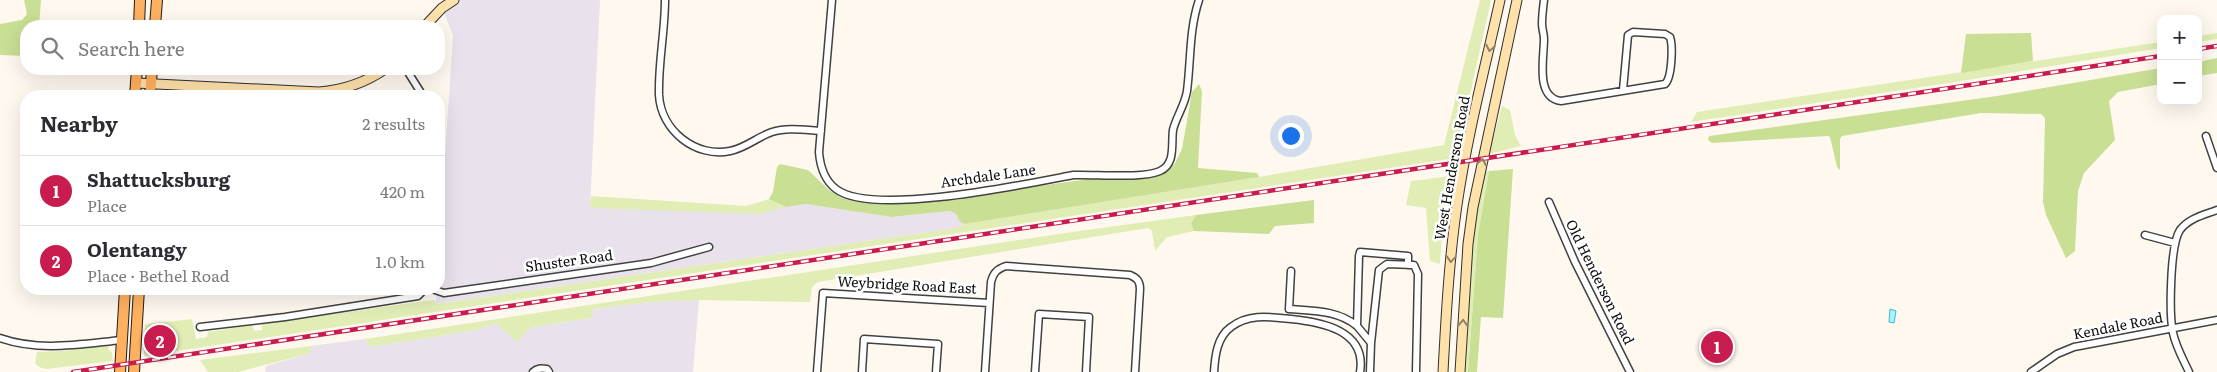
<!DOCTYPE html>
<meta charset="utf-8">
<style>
body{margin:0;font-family:Literata,serif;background:#f2f2f3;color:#2b2b33}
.controls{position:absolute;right:15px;top:15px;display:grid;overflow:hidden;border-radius:10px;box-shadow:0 5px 20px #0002}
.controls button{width:45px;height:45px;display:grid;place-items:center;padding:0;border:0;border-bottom:1px solid #e1e1e2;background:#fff;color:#2b2b33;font:25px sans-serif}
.you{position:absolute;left:1290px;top:135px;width:18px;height:18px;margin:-12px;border:4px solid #fff;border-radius:50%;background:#1a73e8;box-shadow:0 0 0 8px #1a73e833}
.badge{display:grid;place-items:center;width:32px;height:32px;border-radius:50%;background:#c91c4e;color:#fff;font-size:16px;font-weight:700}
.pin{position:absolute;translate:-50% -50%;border:2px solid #fff;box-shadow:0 1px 5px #0006}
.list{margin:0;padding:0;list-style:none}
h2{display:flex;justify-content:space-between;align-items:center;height:65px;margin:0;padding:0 20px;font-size:21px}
h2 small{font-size:16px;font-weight:400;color:#7c7c81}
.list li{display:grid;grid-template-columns:32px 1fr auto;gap:15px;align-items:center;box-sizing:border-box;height:70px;padding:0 20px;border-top:1px solid #e1e1e2}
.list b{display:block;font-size:19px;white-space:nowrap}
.list p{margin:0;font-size:16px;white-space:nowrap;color:#7c7c81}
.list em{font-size:16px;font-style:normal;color:#7c7c81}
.icon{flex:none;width:28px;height:28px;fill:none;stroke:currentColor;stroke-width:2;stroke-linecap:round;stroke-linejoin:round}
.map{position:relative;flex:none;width:2217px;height:372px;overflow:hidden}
.search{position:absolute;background:#fff;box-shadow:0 5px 20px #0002;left:20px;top:20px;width:425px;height:55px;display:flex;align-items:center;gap:12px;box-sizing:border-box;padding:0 18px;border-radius:20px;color:#7c7c81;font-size:19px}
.panel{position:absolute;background:#fff;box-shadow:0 5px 20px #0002;left:20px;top:90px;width:425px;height:205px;border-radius:20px}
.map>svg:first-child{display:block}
.industrial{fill:#e9e2ed}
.green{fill:#e0edb5}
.forest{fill:#c8df94}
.water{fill:#b0f1fa;stroke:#31bed7}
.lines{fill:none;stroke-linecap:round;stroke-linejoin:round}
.street-casing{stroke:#414141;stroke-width:9}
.secondary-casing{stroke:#303030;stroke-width:11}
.primary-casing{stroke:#1f1f1f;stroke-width:12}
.street{stroke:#fff;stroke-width:6}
.secondary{stroke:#ffe1aa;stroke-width:9}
.primary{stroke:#ffb15f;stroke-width:10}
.rail-casing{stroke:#c91c4e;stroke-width:4.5}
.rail{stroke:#fff;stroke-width:2.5;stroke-dasharray:8;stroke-linecap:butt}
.oneway{stroke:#938264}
.labels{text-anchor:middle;stroke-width:5;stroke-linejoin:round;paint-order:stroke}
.street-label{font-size:14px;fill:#0e0e0e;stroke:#fff}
</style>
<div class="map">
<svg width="2217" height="372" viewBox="0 0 2217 372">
<rect width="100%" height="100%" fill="#fff8ef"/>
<path class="industrial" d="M454,0h146l-10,208 196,-1 20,-3 85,13 59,-6 6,3 4,8 5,2 -9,4 -520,76v-15h3v-42l14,-212 -11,-27z
M699,300l-6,72h-428l1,-6 44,-13v-7l55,-7 5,8 106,-17 20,-7 35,4 61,-9 1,-9 56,-7z"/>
<path class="green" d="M1480,0h11l-35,158 -1312,198 1,-32 47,-5 4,20 11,-2 1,-5 44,-7 2,6 8,-1v-6l163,-23 10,-1 1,4 520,-76 9,-4 294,-47 185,-32z
M2217,33v6l-19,3v-6z
M2161,42v6l-206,34 -264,40 6,-10z
M1502,106l8,4 5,25 6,11 -32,8z
M1484,170l5,1 -11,64 -10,137h-4l9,-138z
M1451,176l-9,56 -2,32 -10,-3 -4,-53 -20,-3 5,-24z
M591,196l155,10 23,-7 17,8 -27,7 -169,-6z
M1196,215l-5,8 3,8 -27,6 -12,14 -3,-20 -4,-3 -330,54 -6,5 -2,15 -111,-2 -50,2 -56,7 -1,9 -61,9 -14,15 -21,-19 -20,7 -106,17 -5,-8 700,-106z
M106,346l3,1 -1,2 4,4 1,8 -67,8 -7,-2 -4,-4 2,-11 25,-1z
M310,346l1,7 -73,19h-30l-8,-12z"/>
<path class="forest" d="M24,0h17l-2,26h-13v30l-26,-1v-31l22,-4 5,-6z
M2031,33l2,28 -72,12 5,-39z
M2217,58v15l-19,3v-14z
M2161,68v16l-43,8 -9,9 6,39 -31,33 -6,18 -3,60 -9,7 -20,-43 -3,-13 2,-84 -4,-4 -60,-1 -139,23 -2,3v31l-3,-3 -7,-30 -3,-1 -115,7 -4,-3 1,-4 288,-40z
M1199,84l3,7 -4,77 59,5 2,4 -294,47 -5,-2 -4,-8 -6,-3 -59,6 -85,-13 -20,3 -17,-8 4,-7 4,-25 3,-3 28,6 21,20 13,8 14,4 39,1 45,-3 149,-21 57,-1 28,-13 8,-16 10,-57z
M1513,169l-10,149 -22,-1 -4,55h-9l10,-137 11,-64z
M1314,200v23l-39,3 -6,8 -75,-3 -3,-8 5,-8z"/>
<path class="water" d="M1890,309l6,2 -2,12 -5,-1z"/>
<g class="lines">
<g class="street-casing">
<path id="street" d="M665,0c0,31 -7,64 -6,95 2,36 37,63 71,56 16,-3 27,-14 42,-19 15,-5 33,-2 49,-1
M832,0l-13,152c1,13 5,28 17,37 36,28 190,-5 237,-14 22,-1 69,4 87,-4 16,-7 11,-27 13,-41 3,-13 12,-25 14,-39 4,-31 2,-61 12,-91
M1544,0c-1,8 -2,16 -2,24 0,5 2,10 2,15 0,19 -9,59 17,62l104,-17c7,-6 8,-38 5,-47l-5,-3 -32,-2 -5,3 -5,55
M406,69l17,27
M2206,136l11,32
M1549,202l26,60 55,110
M2145,235l30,8
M1291,271l-2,38c24,2 49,1 68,17
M432,289l12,4 207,-30 58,-16
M200,327l85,-10 133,-21 7,-7
M0,338c40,14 81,6 122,2
M1371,343l8,-73 8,-6 27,1 4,9 -2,98
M533,372c4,-4 8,-4 14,-3l2,3
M817,372l6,-79 166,10
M862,372l2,-33 74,5 -2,28
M985,372l6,-90c2,-9 6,-13 15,-16l124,9c7,3 10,6 10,14l-5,83
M1035,372l4,-58 50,3 -3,55
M1214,372c1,-16 3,-35 17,-45 18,-14 40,-10 60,-8 30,3 76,11 69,53
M1370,372l1,-29 -14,-17 2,-70 1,-4 48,4v9
M2031,372l26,-18 17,-7 143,-27
M2189,372c-6,-13 -13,-25 -16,-39 -4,-19 -3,-88 7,-103 9,-12 24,-15 37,-20"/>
</g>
<g class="secondary-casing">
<path id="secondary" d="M425,26l17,-18 12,-8
M136,83l183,9c24,-2 46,-9 66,-23
M1443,372c3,-56 6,-112 14,-167 10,-69 28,-137 43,-205
M1460,372l8,-128 5,-37 44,-207"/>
</g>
<g class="primary-casing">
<path id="primary" d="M139,26l1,-26
M155,26l2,-26
M135,96l2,-27
M150,96l2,-27
M120,372l5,-83
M134,372l5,-83"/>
</g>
<use href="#street" class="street"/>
<use href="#secondary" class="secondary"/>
<use href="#primary" class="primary"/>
<g class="rail-casing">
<path id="rail" d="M2198,49l19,-3
M73,372l2088,-316"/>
</g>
<use href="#rail" class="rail"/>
</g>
<defs><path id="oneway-chevron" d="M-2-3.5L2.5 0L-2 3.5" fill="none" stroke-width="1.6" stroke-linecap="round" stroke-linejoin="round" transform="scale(1.25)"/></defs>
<g class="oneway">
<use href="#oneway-chevron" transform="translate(1490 48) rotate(102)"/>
<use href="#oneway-chevron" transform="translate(1482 162) rotate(-79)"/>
<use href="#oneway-chevron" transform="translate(1451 259) rotate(94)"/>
<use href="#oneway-chevron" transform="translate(1463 323) rotate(-87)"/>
</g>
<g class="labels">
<g class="street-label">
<text transform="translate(1452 168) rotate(-80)" y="5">West Henderson Road</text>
<text transform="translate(988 176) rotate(-8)" y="5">Archdale Lane</text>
<text transform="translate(569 261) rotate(-8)" y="5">Shuster Road</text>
<text transform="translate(1600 282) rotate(64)" y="5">Old Henderson Road</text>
<text transform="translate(907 285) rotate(3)" y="5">Weybridge Road East</text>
<text transform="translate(2118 326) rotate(-11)" y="5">Kendale Road</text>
</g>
</g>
</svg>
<div class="controls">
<button>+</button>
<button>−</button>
</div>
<div class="you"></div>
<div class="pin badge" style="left:1717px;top:347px">1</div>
<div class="pin badge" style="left:160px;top:341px">2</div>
<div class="search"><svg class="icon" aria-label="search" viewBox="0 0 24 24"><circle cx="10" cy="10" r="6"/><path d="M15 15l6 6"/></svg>Search here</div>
<section class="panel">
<h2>Nearby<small>2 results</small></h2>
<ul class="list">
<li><span class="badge">1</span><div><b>Shattucksburg</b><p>Place</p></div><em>420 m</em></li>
<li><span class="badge">2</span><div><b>Olentangy</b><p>Place · Bethel Road</p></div><em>1.0 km</em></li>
</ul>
</section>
</div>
